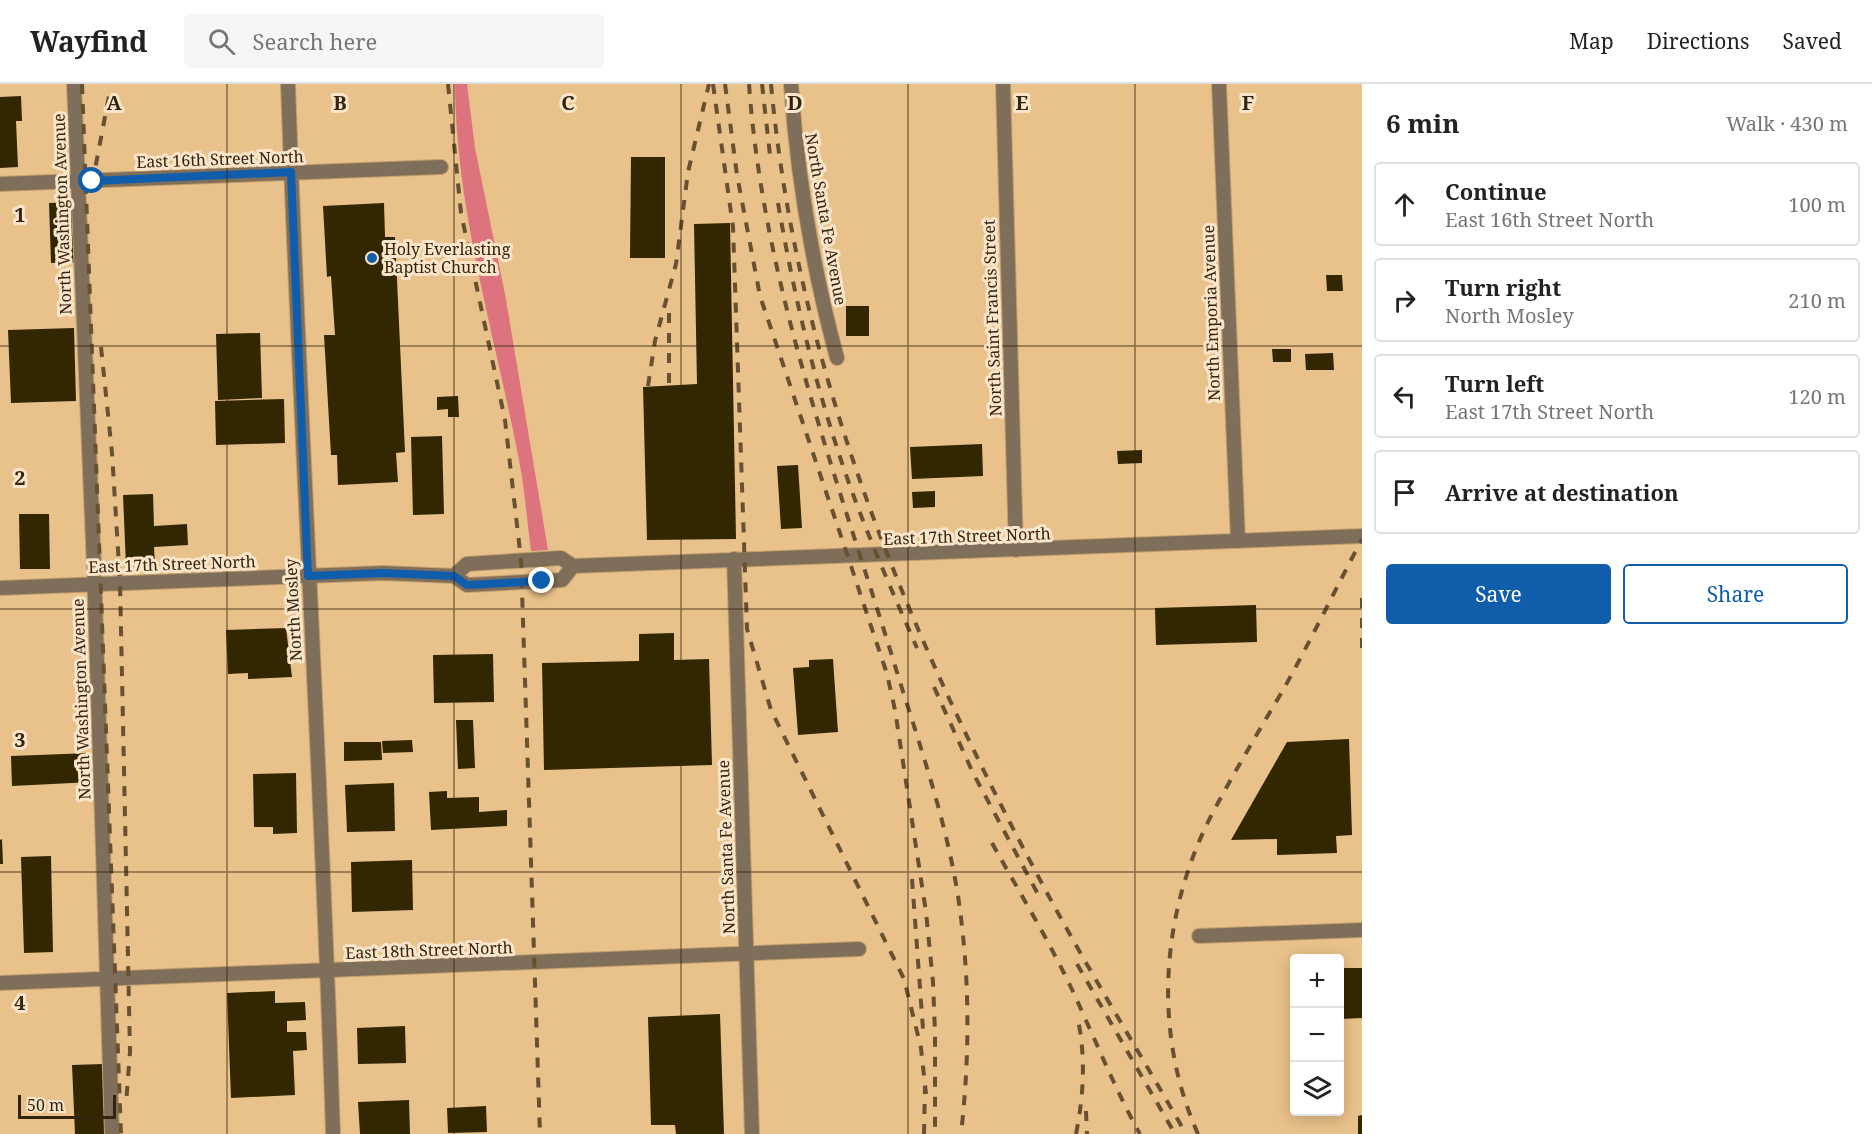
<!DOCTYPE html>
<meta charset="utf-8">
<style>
body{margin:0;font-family:"Noto Serif",serif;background:#f6f6f6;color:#222}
.controls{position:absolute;right:18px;bottom:18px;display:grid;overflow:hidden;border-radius:6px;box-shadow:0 3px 15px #0003}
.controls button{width:54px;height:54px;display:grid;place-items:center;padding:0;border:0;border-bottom:2px solid #e0e0e0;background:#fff;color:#222;font:30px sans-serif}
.scale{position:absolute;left:18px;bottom:15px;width:98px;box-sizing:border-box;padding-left:6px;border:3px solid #33240d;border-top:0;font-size:16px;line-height:21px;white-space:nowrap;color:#33240d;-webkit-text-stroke:4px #fae5cb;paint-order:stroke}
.stop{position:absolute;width:18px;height:18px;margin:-14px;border:4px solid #105dac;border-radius:50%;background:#fff}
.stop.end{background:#105dac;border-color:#fff;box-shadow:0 2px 6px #0008}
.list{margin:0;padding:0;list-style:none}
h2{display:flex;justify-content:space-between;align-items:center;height:78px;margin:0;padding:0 24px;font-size:26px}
h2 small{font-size:20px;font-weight:400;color:#767676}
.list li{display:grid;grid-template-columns:39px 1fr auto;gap:18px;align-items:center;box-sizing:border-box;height:84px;margin:0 12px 12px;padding:0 12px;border:2px solid #e0e0e0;border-radius:6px}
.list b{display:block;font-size:22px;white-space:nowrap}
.list p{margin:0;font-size:20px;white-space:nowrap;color:#767676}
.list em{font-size:20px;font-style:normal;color:#767676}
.actions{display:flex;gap:12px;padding:18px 24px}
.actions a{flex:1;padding:14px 0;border:2px solid #105dac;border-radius:6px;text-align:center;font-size:21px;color:#105dac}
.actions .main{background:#105dac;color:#fff}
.icon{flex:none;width:33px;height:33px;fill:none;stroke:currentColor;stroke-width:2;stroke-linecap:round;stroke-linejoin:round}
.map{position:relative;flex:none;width:1362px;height:1050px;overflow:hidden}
header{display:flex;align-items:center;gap:36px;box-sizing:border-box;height:84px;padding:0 30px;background:#fff;border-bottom:2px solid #e0e0e0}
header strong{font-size:28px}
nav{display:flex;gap:33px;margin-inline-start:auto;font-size:21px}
.search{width:420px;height:54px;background:#f6f6f6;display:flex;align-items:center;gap:15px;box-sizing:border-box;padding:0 21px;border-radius:6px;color:#767676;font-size:22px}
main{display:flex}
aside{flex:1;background:#fff}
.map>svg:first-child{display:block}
.green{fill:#dd737f}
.building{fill:#322700}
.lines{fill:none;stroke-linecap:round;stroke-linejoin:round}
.minor-casing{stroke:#c19e6e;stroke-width:16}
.minor{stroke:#7f6e59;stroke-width:14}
.rail{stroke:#675131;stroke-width:4;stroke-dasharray:10 10;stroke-linecap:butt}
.route{stroke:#105dac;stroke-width:8}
.grid{fill:none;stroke:#33240d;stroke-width:1.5;stroke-opacity:0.55}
.poi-dot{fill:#105dac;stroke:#fae5cb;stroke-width:2}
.labels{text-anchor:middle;stroke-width:6;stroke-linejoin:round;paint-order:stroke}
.street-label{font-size:16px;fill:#33240d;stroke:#fae5cb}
.poi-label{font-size:16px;fill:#33240d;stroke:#fae5cb;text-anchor:start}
.grid-label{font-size:20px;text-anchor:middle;font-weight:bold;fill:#33240d;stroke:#fae5cb;stroke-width:6;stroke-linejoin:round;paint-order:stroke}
</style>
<header>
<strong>Wayfind</strong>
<div class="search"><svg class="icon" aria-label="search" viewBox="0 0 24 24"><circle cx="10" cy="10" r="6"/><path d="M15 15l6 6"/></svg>Search here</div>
<nav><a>Map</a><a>Directions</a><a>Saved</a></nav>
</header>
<main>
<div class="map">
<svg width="1362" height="1050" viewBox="0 0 1362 1050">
<rect width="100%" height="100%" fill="#e9c18a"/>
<path class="green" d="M455,0h12l8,64 30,146 43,256 -17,1c-4,-30 -6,-61 -12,-91 -24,-125 -63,-248 -64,-376z"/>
<path class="building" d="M21,12l1,25h-6l2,46 -18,1v-71z
M631,73h34v101h-35z
M74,118l2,60 -25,1 -2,-60z
M384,119l1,34h10l10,215 -9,1 2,29 -60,3 -1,-30h-6l-7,-120h11l-4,-59 -4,1 -4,-71z
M730,139l6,316 -89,1 -4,-153 54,-3 -3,-160z
M1326,191h16l1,16h-16z
M846,222h23v30h-23z
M74,244l2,73 -65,2 -3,-73z
M260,249l2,65 -44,2 -2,-66z
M1272,265h19v13h-18z
M1333,269l1,17h-28l-1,-16z
M458,312l1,21h-11v-8l-11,1v-13z
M284,315l1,44 -69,2 -1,-44z
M442,352l2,78 -31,1 -2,-78z
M982,360l1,32 -71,3 -2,-32z
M1142,366v13l-24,1 -1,-13z
M798,381l4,63 -21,1 -4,-63z
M935,407v16l-22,1 -1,-16z
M153,410l1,32 33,-2 1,21 -34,2 1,17 -29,2 -3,-71z
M19,430h30l1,55h-30z
M1256,521l1,37 -101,3 -1,-37z
M286,544l6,49 -44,2v-6l-20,1 -2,-44z
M674,549v27l35,-1 3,106 -168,5 -2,-107 97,-2v-27z
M493,570l1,48 -60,1 -1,-48z
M833,575l5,73 -40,3 -5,-67 16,-1v-7z
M456,636h17l2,48 -17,1z
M1349,655l3,96 -16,1 1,17 -60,2v-16l-46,1 56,-98z
M412,656l1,12 -30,1 -1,-12z
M344,658h37l1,18 -38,1z
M91,669l1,29 -80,4 -1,-30z
M296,689l1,60 -24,1v-7h-19l-1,-53z
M394,699l1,48 -48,1 -2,-47z
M447,707v7l32,-1v15l28,-2v16l-76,4 -2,-38z
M2,755l1,25h-3v-24z
M51,772l2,96 -29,1 -3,-96z
M412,776l1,50 -61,2 -1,-50z
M1340,884h22v50l-22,1z
M275,907v12l30,-1 1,18 -19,1v11h19l1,18 -14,1 2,44 -64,3 -4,-105z
M720,930l4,120h-48l-1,-9h-24l-3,-108z
M405,942l1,37 -48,1 -1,-36z
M103,980l3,70h-31l-3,-69z
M409,1016l1,34h-50l-2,-32z
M486,1022l1,26 -39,1 -1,-25z
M1362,1031v19h-4v-18z"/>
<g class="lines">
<g class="minor-casing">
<path id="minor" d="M74,0l20,484 18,566
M288,0c12,350 34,700 45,1050
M791,0c6,92 22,185 46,274
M1003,0l13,466
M1219,0l19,457
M0,100l441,-17
M734,475l18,575
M454,492l13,-12 94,-6 12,8 789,-30
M0,504l383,-15 71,3 13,9 95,-5 11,-14
M1199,852l163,-6
M0,899l859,-34"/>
</g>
<use href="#minor" class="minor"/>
<path class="rail" d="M82,0l39,1050
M448,0l13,129 44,207 16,140 19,574
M713,0l20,143 14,402 24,81 133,269 17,69 5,46
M725,0l12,91 23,121 88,261 39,117 8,36 31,202 7,70 2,50v102
M749,0c14,197 85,385 143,572 24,79 53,158 66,240 12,79 12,159 3,238
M762,0l8,71
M771,0c27,291 138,552 275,807 44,82 94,162 140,243
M92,101l17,-89
M778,119c17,99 41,199 76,294 19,51 41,101 63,151
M101,263l11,106 8,129 10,470 -4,52
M669,299v-72
M648,302l7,-45 21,-77 12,-92 21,-88
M1362,514v60
M934,603l39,86 67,125
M992,759c31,56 66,112 91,171 19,41 35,81 57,120
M912,795l11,150
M1077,880l98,170
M1086,1027l1,23
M924,1050l1,-48
M1076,1050c8,-40 10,-79 1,-119
M1198,1050c-46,-103 -37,-221 14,-320 22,-41 46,-82 70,-122 28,-50 53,-102 80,-153"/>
</g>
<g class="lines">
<path class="route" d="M92,97l199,-9 17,404 75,-3 71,3 13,9 75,-4"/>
</g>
<path class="grid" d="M227,0v1050M454,0v1050M681,0v1050M908,0v1050M1135,0v1050M0,262h1362M0,525h1362M0,788h1362"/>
<circle class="poi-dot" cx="372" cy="174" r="6"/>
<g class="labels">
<g class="street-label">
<text transform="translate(220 75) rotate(-2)" y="6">East 16th Street North</text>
<text transform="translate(62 130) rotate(-92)" y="6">North Washington Avenue</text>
<text transform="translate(826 135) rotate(80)" y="6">North Santa Fe Avenue</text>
<text transform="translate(1211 229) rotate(-92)" y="6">North Emporia Avenue</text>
<text transform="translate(992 234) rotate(-92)" y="6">North Saint Francis Street</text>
<text transform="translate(967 452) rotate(-2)" y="6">East 17th Street North</text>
<text transform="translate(172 480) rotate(-2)" y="6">East 17th Street North</text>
<text transform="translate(293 526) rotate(-93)" y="6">North Mosley</text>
<text transform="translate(81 615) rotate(-92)" y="6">North Washington Avenue</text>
<text transform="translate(726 763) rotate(-92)" y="6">North Santa Fe Avenue</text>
<text transform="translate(429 866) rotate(-2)" y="6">East 18th Street North</text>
</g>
<g class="poi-label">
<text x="384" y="171">Holy Everlasting<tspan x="384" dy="18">Baptist Church</tspan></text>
</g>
</g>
<g class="grid-label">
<text x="114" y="26">A</text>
<text x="340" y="26">B</text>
<text x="568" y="26">C</text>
<text x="795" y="26">D</text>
<text x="1022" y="26">E</text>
<text x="1248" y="26">F</text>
<text x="20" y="138">1</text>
<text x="20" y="401">2</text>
<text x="20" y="663">3</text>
<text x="20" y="926">4</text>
</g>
</svg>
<div class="controls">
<button>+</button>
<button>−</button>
<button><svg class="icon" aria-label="layers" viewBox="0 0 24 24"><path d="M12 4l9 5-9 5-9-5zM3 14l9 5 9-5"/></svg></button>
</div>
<div class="scale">50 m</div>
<div class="stop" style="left:92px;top:97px"></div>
<div class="stop end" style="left:542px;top:497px"></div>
</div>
<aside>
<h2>6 min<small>Walk · 430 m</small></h2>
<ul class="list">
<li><svg class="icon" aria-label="ahead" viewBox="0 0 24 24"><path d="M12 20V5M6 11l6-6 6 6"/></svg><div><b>Continue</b><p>East 16th Street North</p></div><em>100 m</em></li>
<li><svg class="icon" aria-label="right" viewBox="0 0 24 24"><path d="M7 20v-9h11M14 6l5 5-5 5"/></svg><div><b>Turn right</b><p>North Mosley</p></div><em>210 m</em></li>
<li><svg class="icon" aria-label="left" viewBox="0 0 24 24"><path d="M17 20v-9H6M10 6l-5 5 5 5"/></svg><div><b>Turn left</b><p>East 17th Street North</p></div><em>120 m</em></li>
<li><svg class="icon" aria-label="arrive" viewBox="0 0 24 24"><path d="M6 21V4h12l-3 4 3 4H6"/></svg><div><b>Arrive at destination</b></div></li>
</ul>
<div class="actions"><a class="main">Save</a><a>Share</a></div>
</aside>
</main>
